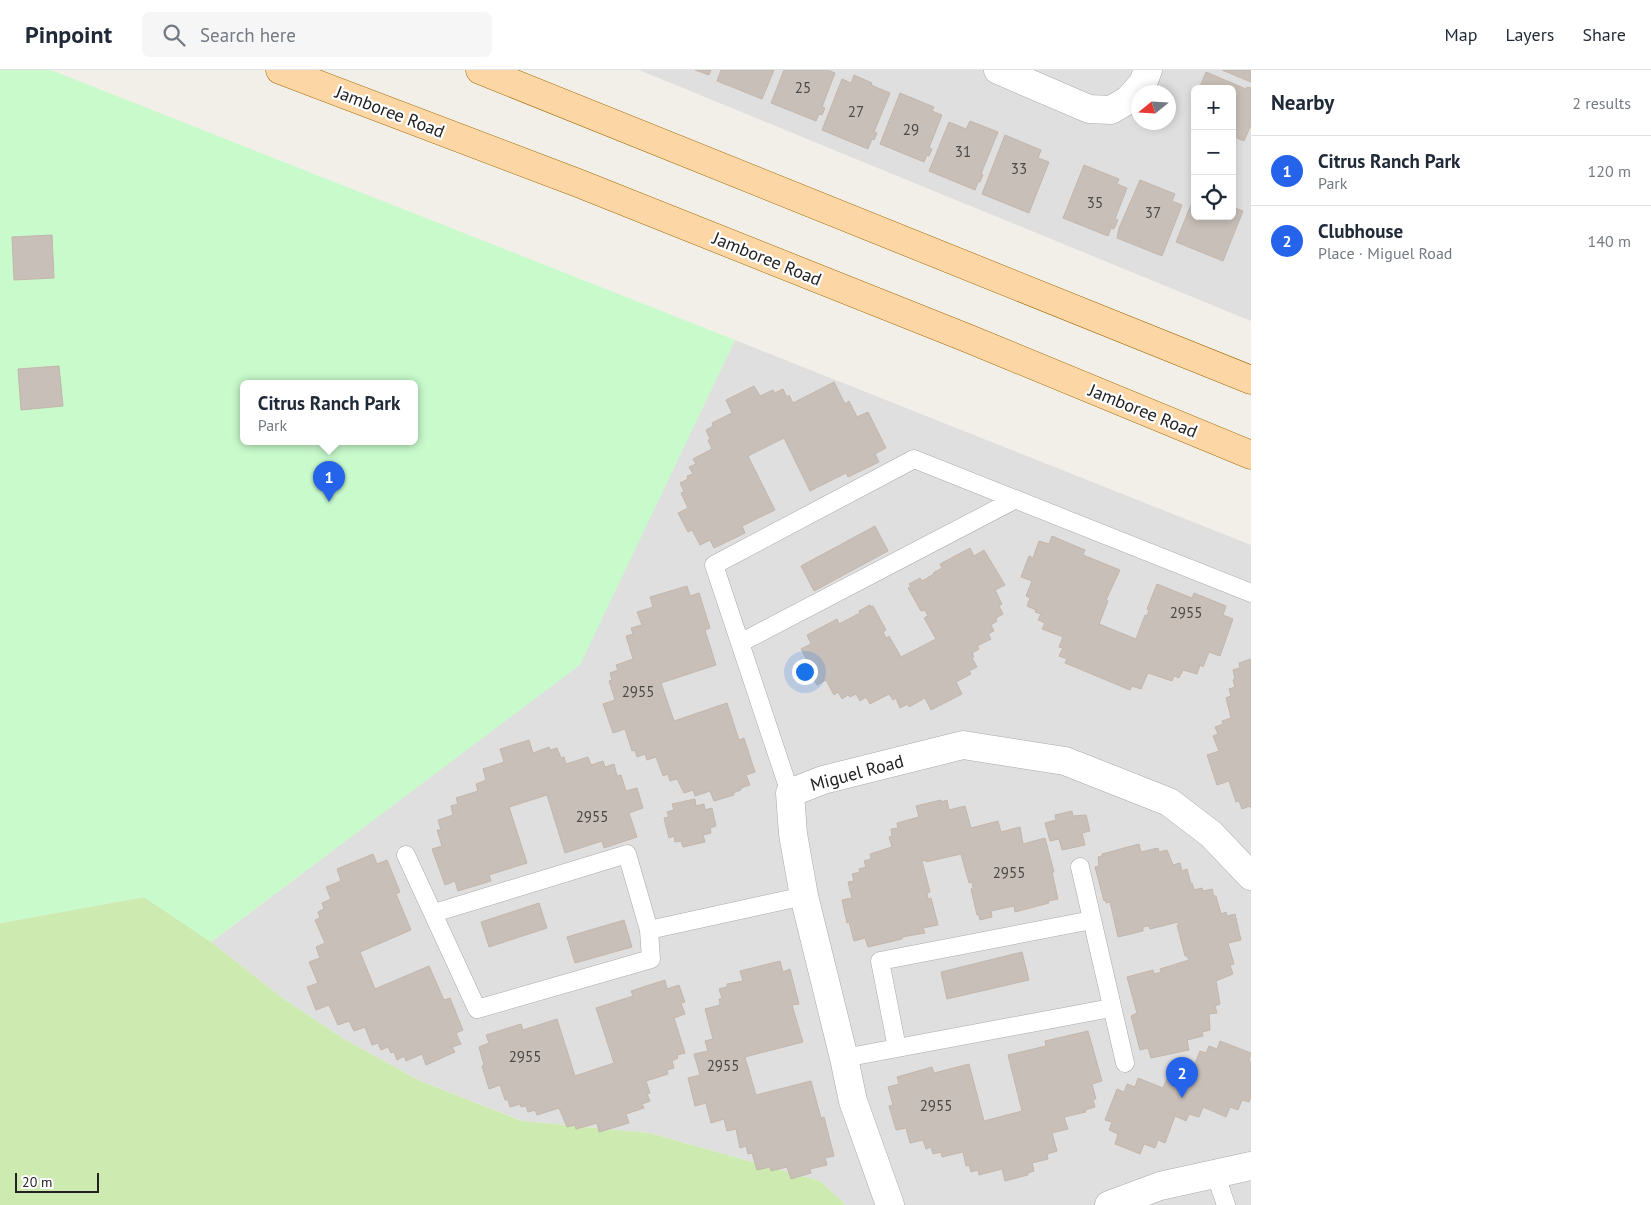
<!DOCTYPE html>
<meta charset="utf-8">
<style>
body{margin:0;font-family:"PT Sans",sans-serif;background:#f6f6f7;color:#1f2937}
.controls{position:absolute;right:15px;top:15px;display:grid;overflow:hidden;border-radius:8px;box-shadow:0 2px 8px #0003}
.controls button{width:45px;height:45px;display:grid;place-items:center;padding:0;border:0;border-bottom:1px solid #e0e1e3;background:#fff;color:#1f2937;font:25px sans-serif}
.compass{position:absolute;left:1131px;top:15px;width:45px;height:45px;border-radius:50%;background:#fff;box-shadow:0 2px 8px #0003;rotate:252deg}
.scale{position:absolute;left:15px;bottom:12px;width:84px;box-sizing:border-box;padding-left:5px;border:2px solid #222;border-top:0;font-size:14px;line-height:18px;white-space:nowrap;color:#222;-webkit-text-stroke:4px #fff;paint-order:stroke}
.you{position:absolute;left:804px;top:601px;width:18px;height:18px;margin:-12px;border:4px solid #fff;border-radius:50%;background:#1a73e8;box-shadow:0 0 0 8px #1a73e833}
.badge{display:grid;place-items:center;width:32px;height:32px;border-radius:50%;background:#2563eb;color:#fff;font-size:16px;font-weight:700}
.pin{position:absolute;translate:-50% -41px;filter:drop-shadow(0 1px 2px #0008)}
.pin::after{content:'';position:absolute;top:26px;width:18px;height:15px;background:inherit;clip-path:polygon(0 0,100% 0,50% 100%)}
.popup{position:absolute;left:240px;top:310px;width:178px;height:65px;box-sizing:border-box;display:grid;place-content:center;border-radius:8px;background:#fff;filter:drop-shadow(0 1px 4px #0005);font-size:16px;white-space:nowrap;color:#747a83}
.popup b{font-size:19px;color:#1f2937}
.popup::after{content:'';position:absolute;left:50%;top:100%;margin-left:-10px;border:10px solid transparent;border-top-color:#fff}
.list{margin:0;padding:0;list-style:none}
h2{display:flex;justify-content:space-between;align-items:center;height:65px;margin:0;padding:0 20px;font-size:21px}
h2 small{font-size:16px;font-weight:400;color:#747a83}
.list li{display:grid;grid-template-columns:32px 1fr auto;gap:15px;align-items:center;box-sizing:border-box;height:70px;padding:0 20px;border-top:1px solid #e0e1e3}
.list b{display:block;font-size:19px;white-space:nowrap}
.list p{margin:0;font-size:16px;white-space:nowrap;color:#747a83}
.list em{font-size:16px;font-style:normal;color:#747a83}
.icon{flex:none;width:28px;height:28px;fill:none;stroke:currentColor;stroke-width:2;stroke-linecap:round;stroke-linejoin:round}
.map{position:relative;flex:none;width:1251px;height:1135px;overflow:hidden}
header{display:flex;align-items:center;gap:30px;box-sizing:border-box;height:70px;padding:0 25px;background:#fff;border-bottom:1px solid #e0e1e3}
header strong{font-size:24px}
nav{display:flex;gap:28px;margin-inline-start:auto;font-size:18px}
.search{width:350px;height:45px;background:#f6f6f7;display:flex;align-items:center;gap:12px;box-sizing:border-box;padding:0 18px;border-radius:8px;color:#747a83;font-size:19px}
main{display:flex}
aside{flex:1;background:#fff}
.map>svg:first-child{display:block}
.residential{fill:#e0dfdf;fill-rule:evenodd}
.grass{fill:#cdebb0}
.park{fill:#c8facc;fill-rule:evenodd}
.building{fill:#c7bfb8;stroke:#c4b6ab}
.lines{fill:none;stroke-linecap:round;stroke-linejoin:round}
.lane-casing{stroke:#a9a9a9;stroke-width:19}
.street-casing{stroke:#a9a9a9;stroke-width:29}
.primary-casing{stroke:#a06b00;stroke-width:29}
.lane{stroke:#fff;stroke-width:18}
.street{stroke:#fff;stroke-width:28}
.primary{stroke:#fcd6a4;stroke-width:28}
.labels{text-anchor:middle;stroke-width:4.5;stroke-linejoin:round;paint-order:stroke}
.number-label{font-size:15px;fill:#4b4948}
.street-label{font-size:18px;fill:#222;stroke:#fff}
</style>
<header>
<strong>Pinpoint</strong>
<div class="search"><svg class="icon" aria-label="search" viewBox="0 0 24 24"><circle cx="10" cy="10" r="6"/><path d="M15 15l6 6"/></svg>Search here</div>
<nav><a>Map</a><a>Layers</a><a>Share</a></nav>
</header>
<main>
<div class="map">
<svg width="1251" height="1135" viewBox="0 0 1251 1135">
<rect width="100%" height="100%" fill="#f2efe9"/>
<path class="residential" d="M639,0h612v251zM1195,19h37v127h-37zM1138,22h30v30h-30z
M735,270l516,205v660h-405l-26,-24 -171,-48 -126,-12 -103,-40 -76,-42 -63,-42 -70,-55 368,-277z"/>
<path class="grass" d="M144,827l67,45 70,55 63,42 76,42 102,40 127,12 171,48 26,24h-846v-282z"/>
<path class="park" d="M0,0h51l684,270 -155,325 -369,277 -67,-45 -144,26zM244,313h170v58h-170z"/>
<path class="building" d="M695,0h16l-2,5z
M721,0h53l-12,29 -45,-18z
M784,0h44l7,3 -13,34 3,1 -3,7 -3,-1 -3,7 -45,-18z
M1222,0h29v12z
M1206,2l40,17 1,-2 4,1v37l-7,16 -12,-5v-47h-33z
M854,5l18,8 -1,2 19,8 -16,39 3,1 -3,7 -2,-1 -4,10 -46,-19 20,-51 9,4z
M900,23l34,14 -2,4 10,4 -13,33 3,1 -3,7 -2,-1 -3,7 -44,-18z
M970,51l28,11 -17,42 2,1 -3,7h-2l-3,8 -46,-19 20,-49 17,7z
M1005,65l36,15 -3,8 11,4 -20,51 -47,-19z
M1084,95l35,14 -2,5 10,4 -12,31 3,1 -4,9 -3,-1 -3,8 -45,-18z
M1140,110l35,14 -3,7 10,4 -20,51 -45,-18 2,-10z
M1195,125v21h37v-9l11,4 -20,50 -47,-19z
M52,165l2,43 -40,2 -2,-43z
M59,296l4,40 -42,4 -3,-41z
M834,312l11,22 4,-3 8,16 11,-5 18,36 -11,6 4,8 -31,15 -2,-4 -36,18 -26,-53 -36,18 27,54 -33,16 3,7 -31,15 -4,-8 -10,5 -8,-15 -4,2 -10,-19 10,-5 -7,-15 3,-1 -4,-9 8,-4 -1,-3 6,-2 -4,-7 7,-3 -3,-5 19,-10 -4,-9 2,-1 -4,-9 7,-4 -1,-3 20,-10 -6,-13 28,-14 6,10 13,-6 2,3 8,-4 4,8 2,-2 4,8z
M875,456l13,25 -74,40 -13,-25z
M1052,466l33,14 -2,5 37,15 -14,30 2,1 -9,23 37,15 9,-24 2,1 2,-6 -2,-1 10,-25 35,14 2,-5 32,13 -3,9 10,4 -13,37 -11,-4 -6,15 -3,-2 -3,9 -14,-4 -4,8 -5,-2 -2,5 -24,-8 -7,16 -9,-3 -2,4 -65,-27 2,-4 -8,-3 4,-8 -4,-1 4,-10 -21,-8 3,-6 -7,-3 3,-6 -6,-2 1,-2 -9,-4 3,-8 -4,-2 6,-15 -11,-4 8,-21 4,2 6,-17 10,3z
M970,478l4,8 10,-6 21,35 -10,5 7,14 -3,2 4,8 -7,4 1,3 -6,4 3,6 -6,3 3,5 -14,7 2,3 -7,4 2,4 -2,1 5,9 -8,4 2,3 -15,8 6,12 -31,16 -6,-12 -16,9 -1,-3 -8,4 -4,-10 -3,2 -4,-6 -19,10 -4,-7 -6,4 -4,-7 -6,3 -2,-2 -6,4 -4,-7 -4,3 -8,-15 -9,5 -11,-20 3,-1 -8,-15 10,-5 -4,-9 30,-16 2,5 21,-11 -1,-2 11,-6 1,2 2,-1 13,24 -3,2 3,6 3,-2 12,21 35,-18 -12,-21 4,-2 -3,-6 -4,1 -13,-23 3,-1 -2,-3 11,-6 2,3 12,-7 -1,-1 9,-5 -2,-4z
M687,516l3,10 9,-3 11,35 -5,2 11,35 -55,18 13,38 53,-18 12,37 5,-2 11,34 -9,3 4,10 -9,3v2l-8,3 1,2 -20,6 -4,-10 -15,5 -2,-6 -9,3 -7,-14 -7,2 -2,-7 -5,2 -7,-19 -9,3 -2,-6 -8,3 -2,-7 -3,1 -7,-22 -12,4 -10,-29 12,-4 -6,-19 3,-1 -2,-7 8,-3 -2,-5 17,-6 -7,-23 7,-2 -2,-6 11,-3 -5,-13 16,-5 -3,-10z
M1251,589v149l-1,-2 -8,3 -3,-8 -3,1 -7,-21 -12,4 -10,-30 12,-4 -6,-15 5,-2 -3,-7 8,-3 -1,-3 9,-3 -5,-20 5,-2 -2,-7 6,-2 -2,-7 2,-1 -2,-9 7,-2 -1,-5z
M529,670l4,13 16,-6 1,3 7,-2 4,10 3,-1 2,7 22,-7 3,8 12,-4 2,6 9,-3 3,12 4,-1 5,16 11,-3 6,20 -14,5 8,24 -33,11 -2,-7 -37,12 -18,-58 -38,12 18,56 -38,12 2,6 -33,10 -3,-10 -10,4 -13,-36 10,-3 -5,-16h4l-3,-10 15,-5 -2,-9 7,-2 -2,-6 22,-7 -2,-7 10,-4 -3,-11 21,-7 -4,-13z
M695,729l1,7 8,-2 1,6 7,-2 4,18 -6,2 1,5 -8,2 2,7 -22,5 -2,-6 -6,1 -1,-6 -5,2 -5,-20 5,-1 -2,-5 7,-2 -2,-6z
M941,730v2l6,-2 2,10 16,-4 6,22 27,-7 3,11 19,-5 3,17 22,-6 9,34h-2l6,27 -10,2 1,2 -34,9 -1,-6 -23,5 1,6 -12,3 -1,-5h-2l-6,-26 2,-1 -1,-6 -3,1 -8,-29 -35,8v-2l-4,1 8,31 -3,1 1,6 3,-1 7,27 -15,3 2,5 -23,4v2l-34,8 -3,-9 -11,3 -5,-19 -2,1 -5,-23 10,-2 -4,-16 6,-1 -2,-7 8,-2 -1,-3 7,-2 -2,-6 7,-2 -1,-5 22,-7 -3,-10 3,-1 -1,-7 7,-1 -1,-5 22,-6 -3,-11z
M1072,741l1,5 13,-1 4,16 -8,2 3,12 -23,5 -3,-11 -9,2 -5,-18 11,-3 -1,-5z
M1139,774l2,8 17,-4 1,4 8,-2 6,15 7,-2 2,8 5,-2 4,15 1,-1 2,7 8,-2 1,3 9,-2 2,7h2l5,18 5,-2 1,4 8,-2 6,26 -13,3 6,21 -4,1 3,9 -17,7 4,23 -5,2 2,7 -8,1 1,16 -8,2 1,4 -16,4 2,10 -38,8 -3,-10 -8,2 -9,-34 6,-3 -10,-36 26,-7 1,4 7,-2 -1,-3 29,-9 -2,-4h-2l-8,-31h2l-1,-3 -28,7 -1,-3 -6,1v4l-25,6 -8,-35 -4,1v-3l-2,1 -9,-34 4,-1 -1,-9 4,-1v-2z
M373,784l4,10 10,-4 13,32 -4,2 15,36 -51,22 15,37 54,-23 15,34 6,-2 13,32 -7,3 5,11 -9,3 3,5 -29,13 -4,-11 -16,7 -2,-5 -7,4 -3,-8 -3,1 -3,-6 -7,3 -3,-7 -6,2 -7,-18 -11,4 -5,-10 -11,4 -9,-20 -13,5 -9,-23 11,-4 -9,-21 11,-4 -4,-11 9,-4 -10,-23 5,-2 -2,-6 6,-3 -2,-6 9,-4 -5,-12 15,-6 -4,-12z
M539,833l8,25 -58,19 -8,-25z
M624,850l8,27 -57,16 -8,-26z
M1022,882l7,28 -82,19 -6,-27z
M780,891l3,11 7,-3 9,35 -7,1 11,37 -58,15 11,38 55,-14 10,37 3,-1 10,39 -9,2 2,7 -17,4 1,4 -20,6 -4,-12 -16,4 -1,-4 -13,3 -5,-17 -4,1 -2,-8 -6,2 -4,-19 -9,2 -3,-12 -13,4 -5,-20 -11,3 -7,-28 12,-3 -6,-21 14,-3 -3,-10 8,-2 -8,-30 15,-4 -1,-6 3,-1 -3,-9 8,-2v-3l16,-3 -3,-10z
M665,910l2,9 12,-4 6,17 -4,1 4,11 -11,4 11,35 -8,2 1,3 -6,3 2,7 -7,2 1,4 -22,7 4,12 -3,1 3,7 -8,3 2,4 -18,6 3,9 -30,9 -2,-9 -21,6 -1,-4 -8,2 -8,-19 -22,7 -2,-5 -7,2 -2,-6 -5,1 -1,-3 -10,3 -2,-7h-3l-5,-15 -11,4 -7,-23 2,-1 -5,-18 10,-4 -3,-8 35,-11 2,6 34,-11 18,57 39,-13 -18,-55 37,-12 -2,-5z
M1088,961l14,50 -10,3 4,15h-3l2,8 -10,3 1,2 -22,5 4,12 -16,4 5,18 -10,3 1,5 -16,4 2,8 -6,2v2l-23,6 -3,-12 -23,6 -1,-5 -7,2 -2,-7 -3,1 -3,-14 -21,5 -1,-5 -8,2 -2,-7 -5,2 -3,-9 -13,3 -4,-15 -10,2 -7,-24 4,-1 -5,-18 11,-3 -2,-7 35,-10 2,6 35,-9 15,57 38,-10 -14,-56 38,-9 -1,-5z
M1220,971l31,12 -2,8 2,1v35l-2,5 -7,-2 -4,10 -8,-3 -4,10 -23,-10 -4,10 -10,-3 -3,7 -11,-5 -10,27 -7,-3 -3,8 -11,-4 -4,10 -25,-10 3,-10 -9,-4 3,-8 -7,-2 12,-31 7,3 3,-8 8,3 3,-9 25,10 5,-12 8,3 2,-6 11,5 11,-27 6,2 3,-7 8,3z"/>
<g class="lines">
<g class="lane-casing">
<path id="lane" d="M740,573l276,-144
M790,723l-76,-228 200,-106 337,134
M406,785l71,154 174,-50 -2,-29 155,-34
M1080,797l45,196
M434,843l193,-59 22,76
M897,978l-17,-87 212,-41
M844,988l267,-50
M1215,1103l11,32"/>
</g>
<g class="street-casing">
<path id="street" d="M998,0l91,39 22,1 17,-10 15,-17 5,-13
M890,1135l-37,-104 -9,-43 -40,-162 -11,-62 -3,-41 33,-13 140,-35 102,16 104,41 42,32 40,42
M1109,1135l51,-19 91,-20"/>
</g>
<g class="primary-casing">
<path id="primary" d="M280,0l298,113 389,155 284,117
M480,0l771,310"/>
</g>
<use href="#lane" class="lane"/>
<use href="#street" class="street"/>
<use href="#primary" class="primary"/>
</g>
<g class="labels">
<g class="number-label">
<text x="803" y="23">25</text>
<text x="856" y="47">27</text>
<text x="911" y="65">29</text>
<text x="963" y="87">31</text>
<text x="1019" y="104">33</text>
<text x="1095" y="138">35</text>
<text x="1153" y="148">37</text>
<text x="1186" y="548">2955</text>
<text x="638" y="627">2955</text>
<text x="592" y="752">2955</text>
<text x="1009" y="808">2955</text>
<text x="525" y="992">2955</text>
<text x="723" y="1001">2955</text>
<text x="936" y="1041">2955</text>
</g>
<g class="street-label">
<text transform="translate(390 42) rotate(21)" y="6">Jamboree Road</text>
<text transform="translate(767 189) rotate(22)" y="6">Jamboree Road</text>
<text transform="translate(1143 341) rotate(22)" y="6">Jamboree Road</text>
<text transform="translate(857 703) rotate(-15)" y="6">Miguel Road</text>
</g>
</g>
</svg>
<div class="controls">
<button>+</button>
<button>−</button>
<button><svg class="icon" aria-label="locate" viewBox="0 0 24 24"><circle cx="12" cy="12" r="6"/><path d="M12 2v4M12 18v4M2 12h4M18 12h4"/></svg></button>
</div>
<svg class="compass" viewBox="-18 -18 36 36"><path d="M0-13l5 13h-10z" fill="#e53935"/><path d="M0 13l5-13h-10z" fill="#747a83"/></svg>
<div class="scale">20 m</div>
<div class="you"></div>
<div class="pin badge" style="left:329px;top:432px">1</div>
<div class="popup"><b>Citrus Ranch Park</b>Park</div>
<div class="pin badge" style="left:1182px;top:1028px">2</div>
</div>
<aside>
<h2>Nearby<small>2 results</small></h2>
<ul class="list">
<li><span class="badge">1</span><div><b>Citrus Ranch Park</b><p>Park</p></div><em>120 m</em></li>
<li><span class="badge">2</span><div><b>Clubhouse</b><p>Place · Miguel Road</p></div><em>140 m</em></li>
</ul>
</aside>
</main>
